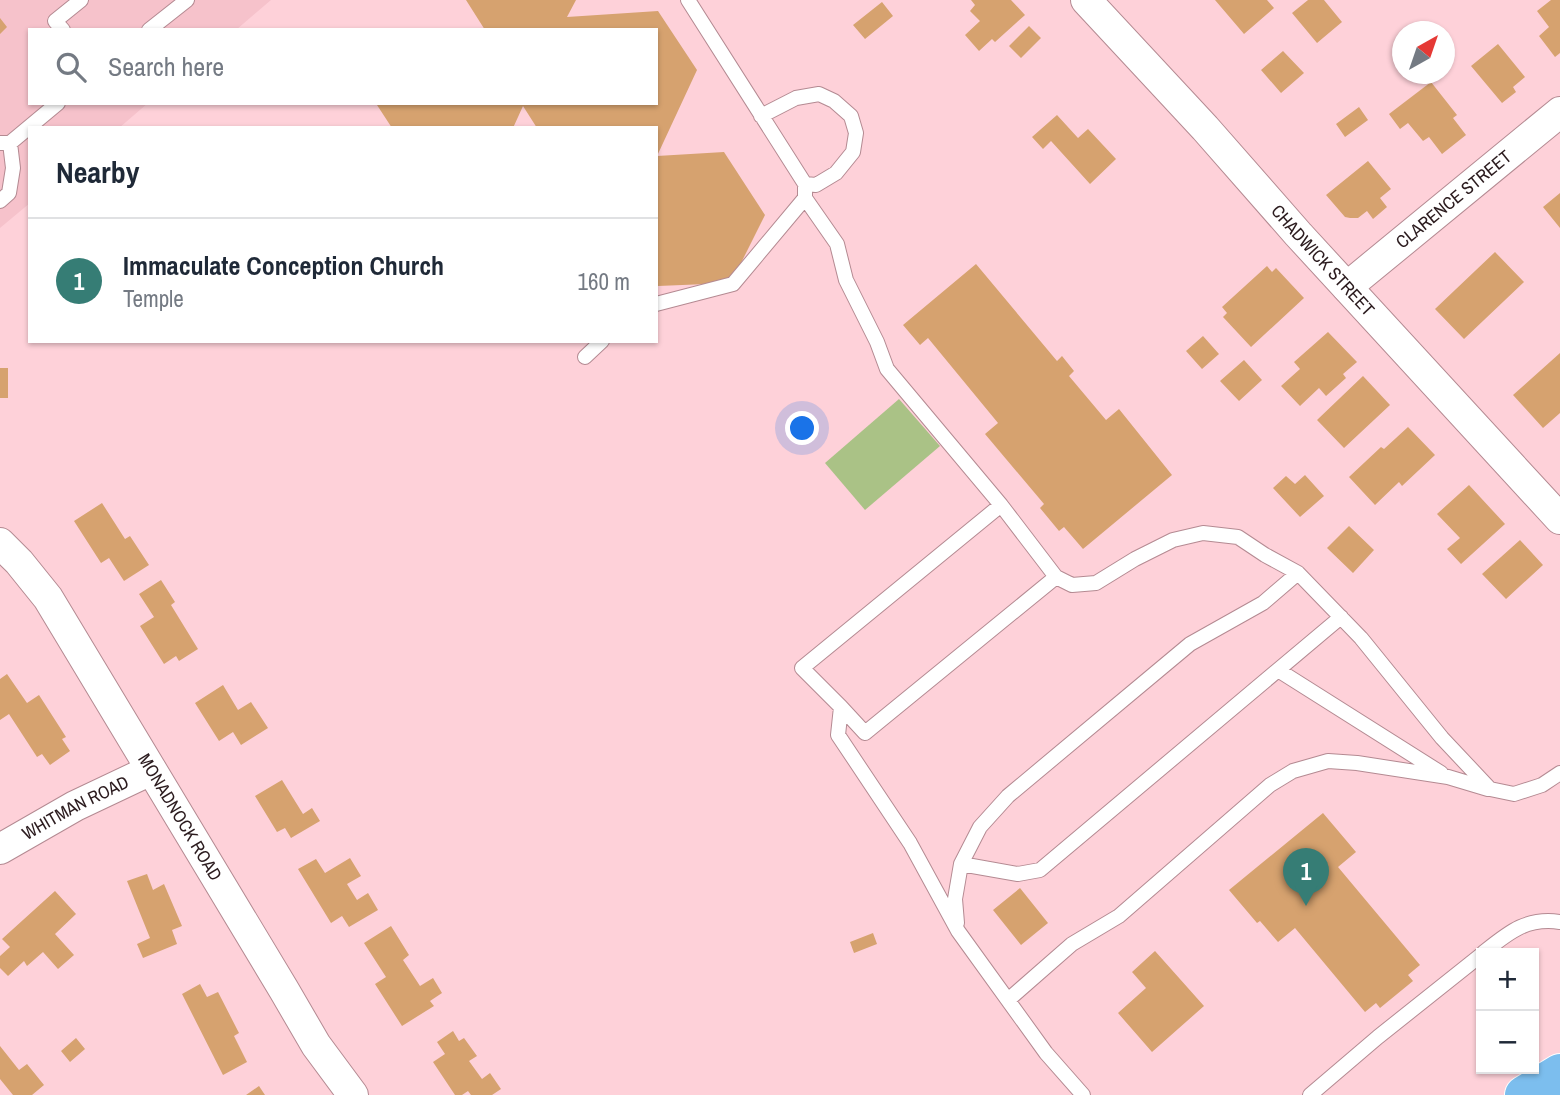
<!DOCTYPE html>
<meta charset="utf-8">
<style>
body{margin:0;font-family:"Archivo Narrow",sans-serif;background:#f2f2f3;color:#1f2937}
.controls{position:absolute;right:21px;bottom:21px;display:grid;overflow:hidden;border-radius:0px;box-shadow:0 2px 5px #0004}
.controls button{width:63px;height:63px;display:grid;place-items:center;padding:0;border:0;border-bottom:2px solid #e0e1e3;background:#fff;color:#1f2937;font:35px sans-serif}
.compass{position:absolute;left:1392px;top:21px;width:63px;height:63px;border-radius:50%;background:#fff;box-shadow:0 2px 5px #0004;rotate:40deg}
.you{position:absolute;left:803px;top:429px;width:24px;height:24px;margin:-18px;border:5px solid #fff;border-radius:50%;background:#1a73e8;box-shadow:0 0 0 10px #1a73e833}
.badge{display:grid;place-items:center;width:46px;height:46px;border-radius:50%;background:#367d75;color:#fff;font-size:23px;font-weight:700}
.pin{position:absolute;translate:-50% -58px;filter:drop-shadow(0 2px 4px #0008)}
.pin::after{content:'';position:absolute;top:37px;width:24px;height:21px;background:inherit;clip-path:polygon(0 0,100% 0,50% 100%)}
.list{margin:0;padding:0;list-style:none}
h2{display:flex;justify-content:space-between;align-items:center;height:91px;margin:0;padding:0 28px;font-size:30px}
h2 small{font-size:23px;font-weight:400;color:#747a83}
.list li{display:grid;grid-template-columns:46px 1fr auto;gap:21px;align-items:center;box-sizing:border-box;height:126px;padding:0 28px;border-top:2px solid #e0e1e3}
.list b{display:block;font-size:26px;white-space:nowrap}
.list p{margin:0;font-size:23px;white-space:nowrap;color:#747a83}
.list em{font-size:23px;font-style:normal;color:#747a83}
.icon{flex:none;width:38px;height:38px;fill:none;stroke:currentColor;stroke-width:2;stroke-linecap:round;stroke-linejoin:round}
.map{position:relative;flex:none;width:1560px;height:1095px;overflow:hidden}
.search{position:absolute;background:#fff;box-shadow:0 2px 5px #0004;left:28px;top:28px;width:630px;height:77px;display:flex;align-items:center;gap:18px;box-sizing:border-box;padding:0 24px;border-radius:0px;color:#747a83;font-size:26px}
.panel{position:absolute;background:#fff;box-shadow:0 2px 5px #0004;left:28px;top:126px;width:630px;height:217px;border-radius:0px}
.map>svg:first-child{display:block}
.built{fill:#f6c2cb}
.green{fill:#aac286}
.building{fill:#d6a26f}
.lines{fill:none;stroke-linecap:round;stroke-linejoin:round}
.lane-casing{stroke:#b48a92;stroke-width:16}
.street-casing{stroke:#b48a92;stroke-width:32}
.primary-casing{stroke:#fff;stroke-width:40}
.lane{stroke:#fff;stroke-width:14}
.street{stroke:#fff;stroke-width:30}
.primary{stroke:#7cbeee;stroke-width:38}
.labels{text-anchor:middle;stroke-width:5;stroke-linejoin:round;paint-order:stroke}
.street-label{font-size:18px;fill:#2b1b1e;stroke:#f9e6ea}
</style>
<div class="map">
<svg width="1560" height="1095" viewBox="0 0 1560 1095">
<rect width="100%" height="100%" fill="#fed1d9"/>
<path class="built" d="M0,0h271l-35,30h-206v73h118l-29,25h-89v75l-30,25z"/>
<path class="green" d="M899,399l41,47 -75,64 -40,-47z"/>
<path class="building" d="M466,0h110l-9,17 91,-6 39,59 -40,86 67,-4 41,63 -34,68 -73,3 -2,-3v-155h-119l-14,-22 -10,22h-121l-15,-23 1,-2h278v-73h-171z
M971,0h40l14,15 -30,27 -3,-3 -13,12 -14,-16 15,-14 -10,-10 5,-6z
M1215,0h52l7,8 -30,26z
M1308,0h16l18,22 -25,21 -25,-30z
M1551,0h9v53l-5,4 -16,-21 10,-9 -12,-16z
M882,2l11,14 -28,23 -12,-14z
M0,18l7,9 -7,7z
M1029,26l12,12 -20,20 -12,-12z
M1498,44l27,33 -12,10 3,5 -14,11 -31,-37z
M1283,51l21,22 -23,20 -20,-23z
M1431,82l26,33 -4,3 13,17 -24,19 -13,-17 -6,4 -15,-18 -8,6 -11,-15z
M1359,107l9,13 -23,17 -9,-13z
M1057,115l21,23 10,-9 28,30 -26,25 -39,-43 -8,8 -11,-12z
M1368,161l23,28 -11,9 7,9 -14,12 -6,-8 -9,7h-8l-5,-1 -19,-22z
M1560,193v35l-17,-21z
M1495,252l29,30 -60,57 -29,-30z
M976,264l81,97 5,-5 12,15 -5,5 37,44 13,-11 53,66 -89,74 -19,-22 -5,4 -19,-23 4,-4 -59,-70 13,-11 -70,-85 -8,7 -17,-20z
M1267,266l5,6 4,-4 28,30 -53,49 -28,-30 4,-4 -5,-6z
M1328,332l29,30 -14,12 3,4 -20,18 -7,-8 -19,18 -19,-20 19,-17 -6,-7z
M1203,336l16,18 -17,15 -16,-18z
M1560,353v60l-17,15 -30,-33z
M1244,360l18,20 -23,21 -19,-20z
M0,368h8v30h-8z
M1363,376l27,29 -46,43 -27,-28z
M1408,427l27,28 -33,31 -3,-4 -24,23 -26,-28 32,-30 3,2z
M1305,475l19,21 -24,21 -27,-29 13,-12 9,8z
M1469,485l36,39 -44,40 -14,-15 13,-11 -23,-24z
M102,503l23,36 5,-3 19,29 -25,16 -15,-23 -8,5 -27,-42z
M1349,526l25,24 -21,23 -26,-25z
M1520,540l23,25 -37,34 -24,-25z
M161,580l14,22 -4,3 27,44 -19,12 -3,-5 -12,8 -24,-38 14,-9 -15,-23z
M7,674l20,29 12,-8 27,42 -4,2 8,12 -20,14 -8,-11 -5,3 -28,-43 -9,6v-41z
M223,685l15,25 13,-8 17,26 -27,17 -8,-13 -14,9 -24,-38z
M282,780l21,34 9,-6 8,13 -29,17 -6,-10 -8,4 -22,-36z
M1323,813l33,39 -18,15 82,98 -12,10 5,6 -33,27 -4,-5 -11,9 -70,-84 -17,14 -18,-21 -3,2 -28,-33z
M350,858l11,18 -14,8 10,16 11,-7 10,17 -29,17 -7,-11 -11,7 -33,-54 18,-10 9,14z
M147,874l6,16 11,-6 18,42 -10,4 5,14 -34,14 -6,-14 13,-6 -23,-57z
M1020,888l28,35 -27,22 -28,-35z
M55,891l21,23 -21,20 19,21 -16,14 -15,-17 -16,14 -3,-5 -16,15 -8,-8v-12l10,-9 -8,-8z
M391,926l18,29 -6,5 17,26 13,-8 9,15 -12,8 4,5 -32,20 -27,-42 11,-7 -22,-34z
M873,933l4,11 -23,9 -4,-11z
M1155,951l49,55 -52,46 -34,-39 28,-25 -14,-16z
M200,984l7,13 11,-5 21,41 -5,3 13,26 -24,13 -41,-81z
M453,1031l6,10 5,-3 13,18 -8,5 13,18 8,-6 11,16 -9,6h-21l-3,-4 -6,4h-7l-22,-33 12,-8 -8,-12z
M76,1038l9,11 -15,13 -9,-11z
M0,1046l19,24 8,-6 17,21 -12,10h-19l-13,-16z
M259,1086l6,9h-19z"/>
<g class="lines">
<g class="lane-casing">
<path id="lane" d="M63,30l-8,-9 26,-21
M149,30l38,-30
M761,116l35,-18 23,-4 15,7 17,15 5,17 -3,19 -17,21 -20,12 -11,-1
M0,143h10l48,-40
M805,198l32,46 9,36 31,62 10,27 114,136
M0,201l9,-8 4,-25 -3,-25
M656,304l77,-20 72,-86v-14l-117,-184
M585,357l17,-16
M1278,670l163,103
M841,707l24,26 191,-156
M961,864l57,10 22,-4 301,-253
M957,923l-2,-24 6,-35 19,-37 28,-31 182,-152 73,-41 35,-30
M1483,953c25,-20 43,-36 77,-31
M1008,1000l64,-56 47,-28 151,-131 23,-14 35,-10 29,2 91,14 40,12
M1083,1095l-37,-42 -88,-122 -48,-88 -72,-108 3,-28 -39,-39 199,-163 55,72 16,8 24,-2 39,-24 38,-19 30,-7 35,4 27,18 33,18 63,65 81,100 48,51 24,5 28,-9 18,-12
M1310,1095l68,-58 103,-82"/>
</g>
<g class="street-casing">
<g id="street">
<path id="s1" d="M1086,0l119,128 93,106 262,285"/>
<path id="s2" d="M1347,287l213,-175"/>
<path id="s3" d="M0,543l19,19 29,36 236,392 32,55 37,50"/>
<path id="s4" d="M0,849l75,-43 76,-36"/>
</g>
</g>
<g class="primary-casing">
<path id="primary" d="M1524,1095l36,-22"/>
</g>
<use href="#lane" class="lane"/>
<use href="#street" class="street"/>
<use href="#primary" class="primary"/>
</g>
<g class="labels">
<g class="street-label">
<text dy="6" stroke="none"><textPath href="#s2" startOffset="138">CLARENCE STREET</textPath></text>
<text dy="6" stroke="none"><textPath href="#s1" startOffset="352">CHADWICK STREET</textPath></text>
<text dy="6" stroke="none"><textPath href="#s4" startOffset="86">WHITMAN ROAD</textPath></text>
<text dy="6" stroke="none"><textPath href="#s3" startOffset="329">MONADNOCK ROAD</textPath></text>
</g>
</g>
</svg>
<div class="controls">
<button>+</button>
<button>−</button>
</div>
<svg class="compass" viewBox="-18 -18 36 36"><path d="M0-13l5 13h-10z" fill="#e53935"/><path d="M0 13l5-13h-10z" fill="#747a83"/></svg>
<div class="you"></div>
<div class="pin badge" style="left:1306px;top:906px">1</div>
<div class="search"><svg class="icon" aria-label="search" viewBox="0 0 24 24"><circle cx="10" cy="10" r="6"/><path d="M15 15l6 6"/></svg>Search here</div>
<section class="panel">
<h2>Nearby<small></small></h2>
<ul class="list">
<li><span class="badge">1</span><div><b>Immaculate Conception Church</b><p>Temple</p></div><em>160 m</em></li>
</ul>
</section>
</div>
